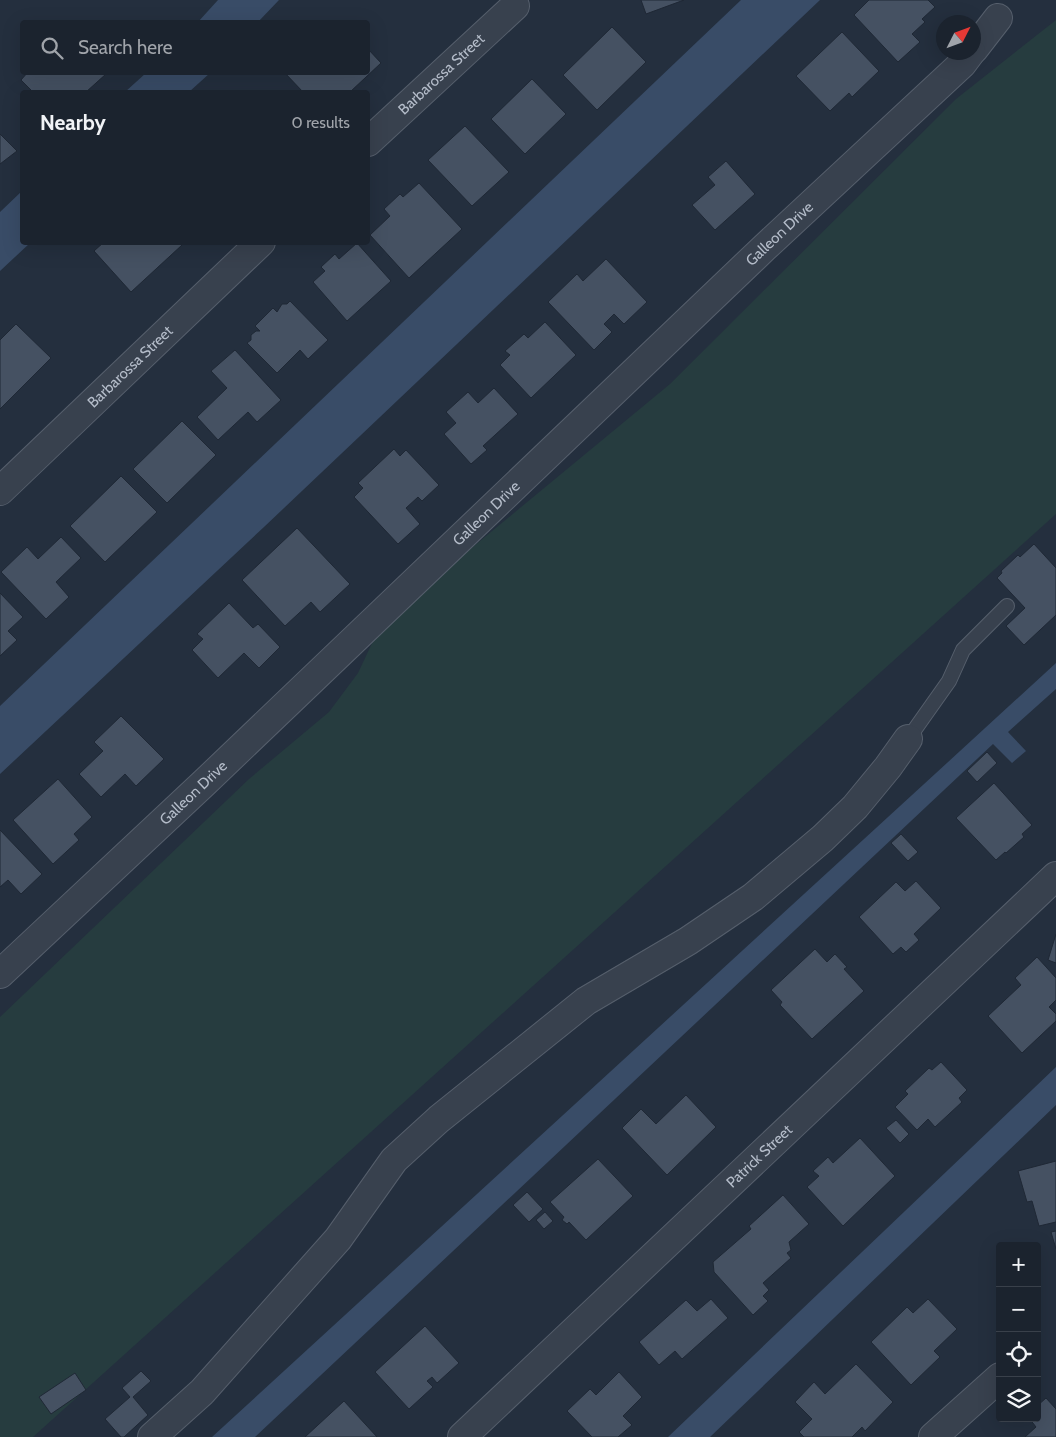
<!DOCTYPE html>
<meta charset="utf-8">
<style>
body{margin:0;font-family:Cabin,sans-serif;background:#242b36;color:#f1f3f6}
.controls{position:absolute;right:15px;bottom:15px;display:grid;overflow:hidden;border-radius:5px;box-shadow:0 5px 20px #0002}
.controls button{width:45px;height:45px;display:grid;place-items:center;padding:0;border:0;border-bottom:1px solid #39404a;background:#1b232e;color:#f1f3f6;font:25px sans-serif}
.compass{position:absolute;left:936px;top:15px;width:45px;height:45px;border-radius:50%;background:#1b232e;box-shadow:0 5px 20px #0002;rotate:48deg}
.list{margin:0;padding:0;list-style:none}
h2{display:flex;justify-content:space-between;align-items:center;height:65px;margin:0;padding:0 20px;font-size:21px}
h2 small{font-size:16px;font-weight:400;color:#a0a4aa}
.icon{flex:none;width:28px;height:28px;fill:none;stroke:currentColor;stroke-width:2;stroke-linecap:round;stroke-linejoin:round}
.map{position:relative;flex:none;width:1056px;height:1437px;overflow:hidden}
.search{position:absolute;background:#1b232e;box-shadow:0 5px 20px #0002;left:20px;top:20px;width:350px;height:55px;display:flex;align-items:center;gap:12px;box-sizing:border-box;padding:0 18px;border-radius:5px;color:#a0a4aa;font-size:19px}
.panel{position:absolute;background:#1b232e;box-shadow:0 5px 20px #0002;left:20px;top:90px;width:350px;height:155px;border-radius:5px}
.map>svg:first-child{display:block}
.green{fill:#263c3f}
.water{fill:#394c67}
.building{fill:#455162;stroke:#1f2835}
.lines{fill:none;stroke-linecap:round;stroke-linejoin:round}
.lane-casing{stroke:#565f6c;stroke-width:16}
.street-casing{stroke:#565f6c;stroke-width:30}
.lane{stroke:#38414e;stroke-width:14}
.street{stroke:#38414e;stroke-width:28}
.labels{text-anchor:middle;stroke-width:4;stroke-linejoin:round;paint-order:stroke}
.street-label{font-size:15px;fill:#b4bcc9;stroke:#1d2633}
</style>
<div class="map">
<svg width="1056" height="1437" viewBox="0 0 1056 1437">
<rect width="100%" height="100%" fill="#242f3e"/>
<path class="green" d="M1056,20v494l-1023,923h-33v-420l249,-238 80,-67 29,-39 24,-51 288,-238 286,-285z"/>
<path class="water" d="M218,0h61l-21,22h-60z
M741,0h79l-556,527 -264,247v-68z
M146,73v-1l64,1 -21,19h-64z
M22,191v51l8,1 -30,28v-59z
M1056,663v26l-48,43 18,19 -14,12 -19,-19 -738,693h-43z
M1056,1067v38l-346,332h-42z"/>
<path class="building" d="M641,0h43l-38,14z
M869,0h59l7,7 -13,12 3,3 -13,12 8,8 -22,20 -44,-47z
M612,27l34,35 -49,48 -34,-35z
M842,32l37,39 -27,26 -3,-4 -19,18 -34,-35z
M368,49l13,14 -31,29h-47l-19,-20h84z
M28,72h76l2,2 -20,18h-53l-12,-12z
M532,79l34,35 -41,40 -34,-35z
M465,126l44,46 -37,34 -44,-46z
M0,134l17,17 -17,13z
M726,161l29,33 -40,36 -23,-25 23,-20 -7,-8z
M419,183l43,46 -53,49 -39,-43 20,-19 -6,-7 16,-15 3,3z
M104,242h76l2,3 -51,47 -37,-41z
M357,243l34,38 -44,40 -34,-39 12,-11 -4,-4 14,-13 4,5z
M606,259l41,43 -23,22 -10,-10 -10,10 8,8 -18,18 -46,-48 29,-28 6,7z
M290,301l38,39 -20,19 -8,-9 -23,23 -30,-30 4,-3v-5l5,-4h4l-5,-5 18,-18 4,4 5,-8h5z
M545,322l31,33 -45,43 -31,-33 10,-10 -5,-4 19,-17 4,4z
M16,324l35,34 -51,51v-69z
M235,350l46,50 -24,22 -9,-10 -30,28 -21,-23 30,-29 -16,-17z
M494,388l24,26 -35,32 4,4 -16,14 -27,-30 12,-11 -10,-11 22,-20 10,11z
M182,421l34,34 -49,48 -34,-34z
M394,449l6,7 6,-6 33,35 -17,16 -4,-4 -12,11 14,16 -22,20 -44,-47 9,-9 -5,-5z
M121,476l36,36 -52,50 -35,-36z
M297,528l53,56 -30,28 -9,-10 -26,24 -43,-46z
M61,537l20,21 -25,24 13,15 -23,22 -45,-47 26,-25 11,12z
M1034,544l22,24v47l-32,30 -18,-19 19,-18 -28,-30 5,-5 -1,-2 17,-16 2,2z
M0,593l23,24 -15,14 9,9 -17,16z
M229,603l24,25 5,-4 22,23 -21,21 -15,-15 -26,25 -26,-28 11,-11 -6,-5z
M121,716l43,43 -28,27 -11,-12 -24,23 -22,-23 24,-23 -9,-9z
M987,752l10,11 -20,19 -10,-11z
M58,779l34,38 -18,17 5,6 -26,24 -40,-44z
M994,783l38,42 -10,9 2,3 -18,16 -1,-1 -9,8 -40,-42z
M0,830l42,44 -21,20 -13,-14 -8,7z
M901,834l17,18 -10,9 -17,-18z
M916,881l25,27 -27,26 5,6 -13,12 -5,-5 -8,7 -34,-37 37,-35 9,9z
M1056,934v29l-8,-3z
M815,949l12,13 8,-8 12,13 -3,2 20,22 -52,48 -32,-34 2,-3 -11,-12z
M1037,957l19,21v22l-7,7 7,7v7l-34,32 -34,-37 33,-31 -6,-7z
M941,1062l26,28 -8,8 3,4 -27,25 -7,-8 -11,11 -22,-23 13,-13 -3,-3 24,-23 3,2z
M686,1095l30,32 -49,48 -45,-47 19,-19 15,15z
M896,1120l13,14 -9,9 -14,-15z
M860,1138l35,38 -52,50 -36,-39 12,-11 -6,-5 15,-14 5,6z
M598,1159l35,37 -47,44 -17,-18 -2,2 -5,-4 2,-3 -14,-15z
M1056,1161v61l-17,4 -7,-25 -5,1 -9,-31z
M527,1192l16,17 -14,13 -16,-17z
M783,1195l26,29 -20,18 2,8 -4,3 4,5 -28,25 6,7 -6,6 5,5 -15,14 -39,-43 -1,-10 38,-33 -2,-3z
M545,1212l8,9 -9,8 -8,-9z
M1056,1231v18l-5,-17z
M711,1299l17,19 -46,41 -7,-8 -16,14 -20,-23 47,-42 11,11z
M928,1299l29,30 -23,22 6,6 -29,28 -40,-43 36,-35 6,6z
M425,1326l34,37 -22,20 -5,-6 -5,4 6,6 -24,22 -34,-37z
M856,1364l37,38 -28,29 -3,-4 -10,10h-48l-5,-5 13,-13 -17,-17 19,-20 11,12z
M141,1371l10,10 -18,16 15,18 -24,22h-3l-16,-18 25,-22 -8,-9z
M619,1372l23,25 -19,19 9,9 -14,12h-26l-25,-26 23,-22 6,6z
M75,1373l11,17 -35,24 -12,-17z
M1046,1398l10,11v28h-31l11,-10 -7,-9h8v-12z
M344,1401l33,36h-72z"/>
<g class="lines">
<g class="lane-casing">
<path id="lane" d="M908,739l41,-58 14,-31 44,-44"/>
</g>
<g class="street-casing">
<g id="street">
<path d="M974,49l24,-31"/>
<path id="s1" d="M368,142l147,-136"/>
<path id="s2" d="M0,491l261,-249"/>
<path id="s3" d="M0,974l204,-191 560,-535 198,-184 9,-12"/>
<path d="M152,1437l50,-45 136,-153 56,-79 45,-41 147,-118 102,-60 65,-44 70,-59 32,-31 33,-40 20,-28"/>
<path id="s4" d="M462,1437l594,-561"/>
<path d="M933,1437l67,-60"/>
</g>
</g>
<use href="#lane" class="lane"/>
<use href="#street" class="street"/>
</g>
<g class="labels">
<g class="street-label">
<text dy="5" stroke="none"><textPath href="#s1" startOffset="100">Barbarossa Street</textPath></text>
<text dy="5" stroke="none"><textPath href="#s3" startOffset="1075">Galleon Drive</textPath></text>
<text dy="5" stroke="none"><textPath href="#s2" startOffset="180">Barbarossa Street</textPath></text>
<text dy="5" stroke="none"><textPath href="#s3" startOffset="670">Galleon Drive</textPath></text>
<text dy="5" stroke="none"><textPath href="#s3" startOffset="265">Galleon Drive</textPath></text>
<text dy="5" stroke="none"><textPath href="#s4" startOffset="409">Patrick Street</textPath></text>
</g>
</g>
</svg>
<div class="controls">
<button>+</button>
<button>−</button>
<button><svg class="icon" aria-label="locate" viewBox="0 0 24 24"><circle cx="12" cy="12" r="6"/><path d="M12 2v4M12 18v4M2 12h4M18 12h4"/></svg></button>
<button><svg class="icon" aria-label="layers" viewBox="0 0 24 24"><path d="M12 4l9 5-9 5-9-5zM3 14l9 5 9-5"/></svg></button>
</div>
<svg class="compass" viewBox="-18 -18 36 36"><path d="M0-13l5 13h-10z" fill="#e53935"/><path d="M0 13l5-13h-10z" fill="#a0a4aa"/></svg>
<div class="search"><svg class="icon" aria-label="search" viewBox="0 0 24 24"><circle cx="10" cy="10" r="6"/><path d="M15 15l6 6"/></svg>Search here</div>
<section class="panel">
<h2>Nearby<small>0 results</small></h2>
<ul class="list">
</ul>
</section>
</div>
